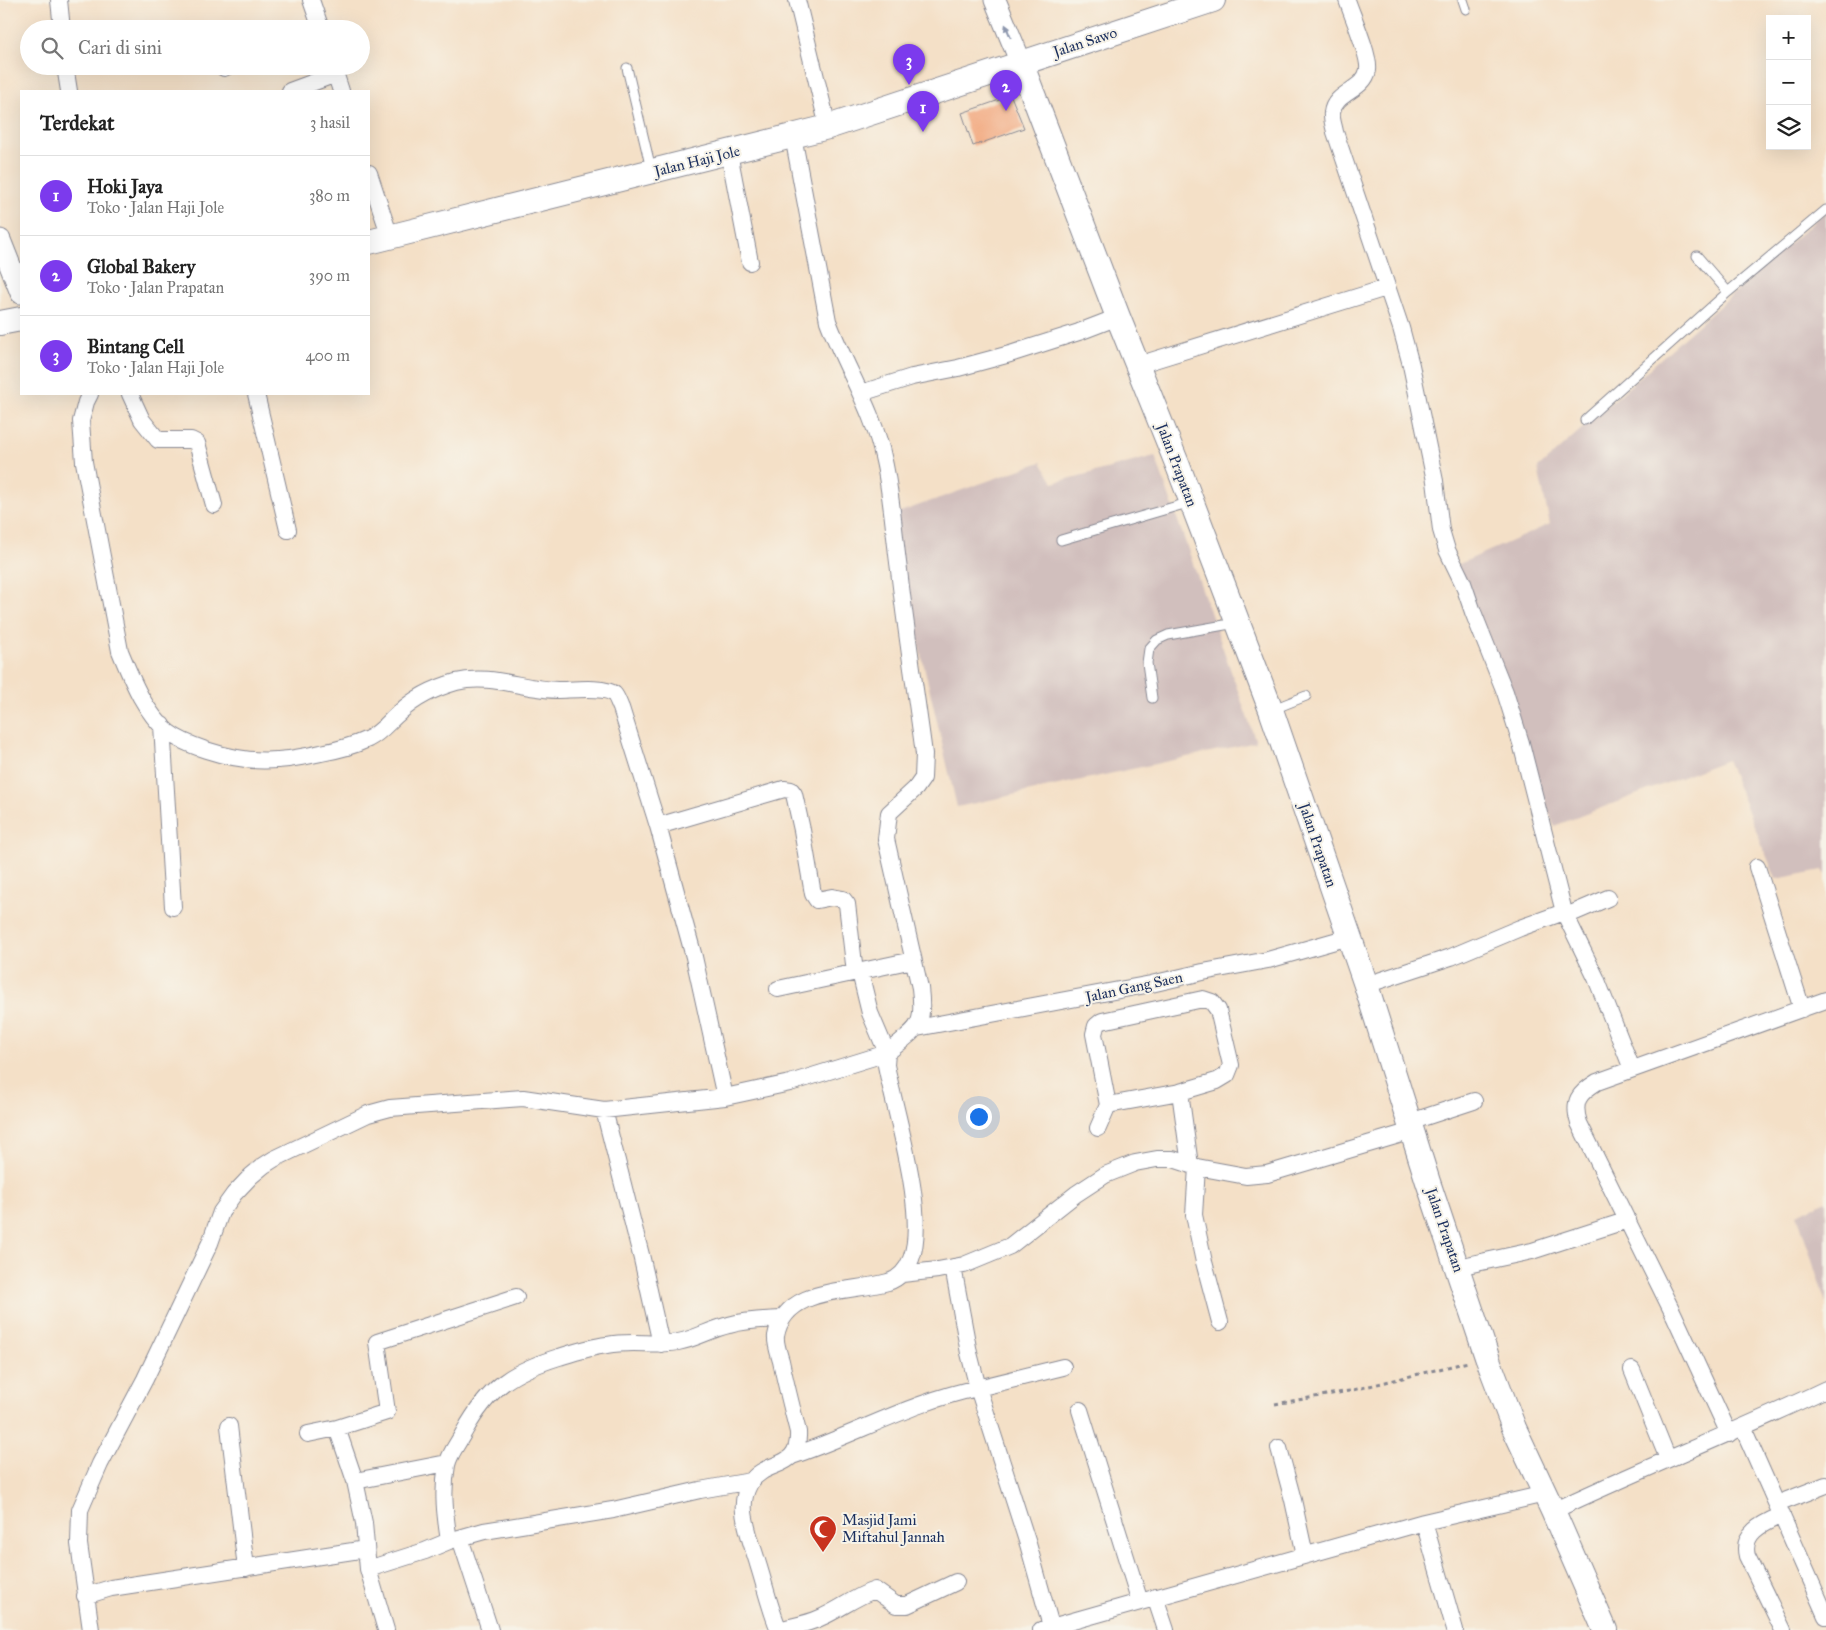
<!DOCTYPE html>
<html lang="id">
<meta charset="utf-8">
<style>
body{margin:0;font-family:"IM FELL Great Primer",serif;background:#f6f6f6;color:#222}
.controls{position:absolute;right:15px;top:15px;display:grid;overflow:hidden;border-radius:0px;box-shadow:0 5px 20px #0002}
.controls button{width:45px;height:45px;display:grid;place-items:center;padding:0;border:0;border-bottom:1px solid #e0e0e0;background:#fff;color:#222;font:25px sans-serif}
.you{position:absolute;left:978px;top:1116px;width:18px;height:18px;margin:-12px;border:4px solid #fff;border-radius:50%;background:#1a73e8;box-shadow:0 0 0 8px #1a73e833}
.badge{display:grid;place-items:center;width:32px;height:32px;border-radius:50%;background:#7c3aed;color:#fff;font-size:16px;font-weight:700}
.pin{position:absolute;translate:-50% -41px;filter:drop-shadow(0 1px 2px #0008)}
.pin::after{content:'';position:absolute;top:26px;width:18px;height:15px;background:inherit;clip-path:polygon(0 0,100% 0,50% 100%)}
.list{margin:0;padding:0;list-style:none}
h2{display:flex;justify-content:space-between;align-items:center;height:65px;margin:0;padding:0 20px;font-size:21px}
h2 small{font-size:16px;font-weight:400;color:#767676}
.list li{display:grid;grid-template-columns:32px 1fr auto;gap:15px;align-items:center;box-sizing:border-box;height:80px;padding:0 20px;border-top:1px solid #e0e0e0}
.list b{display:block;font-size:19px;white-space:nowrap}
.list p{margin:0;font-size:16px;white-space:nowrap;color:#767676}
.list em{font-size:16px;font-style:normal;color:#767676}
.icon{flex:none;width:28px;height:28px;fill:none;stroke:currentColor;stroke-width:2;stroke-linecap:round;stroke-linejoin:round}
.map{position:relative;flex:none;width:1826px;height:1630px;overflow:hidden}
.search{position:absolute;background:#fff;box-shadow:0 5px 20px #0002;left:20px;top:20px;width:350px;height:55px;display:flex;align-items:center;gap:12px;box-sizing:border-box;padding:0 18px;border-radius:28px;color:#767676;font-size:19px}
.panel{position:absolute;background:#fff;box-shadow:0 5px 20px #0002;left:20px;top:90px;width:350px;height:305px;border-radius:0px}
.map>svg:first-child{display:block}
.industrial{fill:#d1bfbd}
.building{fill:#f2a67c}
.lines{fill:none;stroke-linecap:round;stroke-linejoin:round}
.service-casing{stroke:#888892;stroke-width:11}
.minor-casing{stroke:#888892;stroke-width:18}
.tertiary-casing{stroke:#888892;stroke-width:23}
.secondary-casing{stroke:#888892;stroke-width:26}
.path{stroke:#888892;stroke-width:3;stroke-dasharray:4 4;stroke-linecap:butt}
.service{stroke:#fff;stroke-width:9}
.minor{stroke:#fff;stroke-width:16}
.tertiary{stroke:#fff;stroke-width:21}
.secondary{stroke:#fff;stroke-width:24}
.oneway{fill:#8d97ae}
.labels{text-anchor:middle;stroke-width:4;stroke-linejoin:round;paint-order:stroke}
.street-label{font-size:15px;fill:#1b2f5e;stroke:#f7f3e8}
.poi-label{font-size:15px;fill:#1b2f5e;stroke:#f7f3e8;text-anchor:start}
</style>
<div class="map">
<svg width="1826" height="1630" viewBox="0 0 1826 1630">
<rect width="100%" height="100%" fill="#f7f3e8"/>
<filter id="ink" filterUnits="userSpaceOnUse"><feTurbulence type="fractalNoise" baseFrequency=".02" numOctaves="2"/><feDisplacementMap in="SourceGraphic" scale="10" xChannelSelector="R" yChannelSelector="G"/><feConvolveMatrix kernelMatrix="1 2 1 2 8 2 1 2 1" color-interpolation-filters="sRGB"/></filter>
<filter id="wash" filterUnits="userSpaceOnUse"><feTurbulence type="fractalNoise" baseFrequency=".0096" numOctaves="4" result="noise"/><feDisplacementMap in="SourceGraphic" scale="20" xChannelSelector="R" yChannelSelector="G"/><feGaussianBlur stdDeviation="1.12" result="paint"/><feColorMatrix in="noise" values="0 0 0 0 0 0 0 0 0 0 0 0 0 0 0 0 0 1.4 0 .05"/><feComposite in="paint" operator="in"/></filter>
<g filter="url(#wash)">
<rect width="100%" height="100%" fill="#f4e0c7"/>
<path class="industrial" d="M1826,211v664l-3,-5 -47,9 -49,-119 -173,66 -97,-261 93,-41 -12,-56z
M1155,456l101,286 -299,65 -68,-291 152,-54 12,21z
M1826,1201v102l-29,-89z"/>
<g id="blocks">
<path class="building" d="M1011,96l13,32 -51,18 -11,-33z"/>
</g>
</g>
<g filter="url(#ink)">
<use href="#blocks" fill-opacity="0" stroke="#888892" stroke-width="1"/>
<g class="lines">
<g class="service-casing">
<path id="service" d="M1463,0l3,9
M627,68l24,101
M1697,256l31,36 98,-82
M1585,420l143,-128
M1061,540l130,-38
M1152,698l-5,-35 2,-14 8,-9 11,-5 68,-12
M1271,710l35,-14"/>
</g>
<g class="minor-casing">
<path id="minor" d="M59,0l3,29
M311,0l10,29
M797,0l31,127
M1347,0c5,15 23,56 21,70 -4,21 -34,22 -36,43 -1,6 2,13 3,19l66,196 10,37 24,116 6,49 6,20 16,33 10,29 32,80 16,51 43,169 32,66 36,91
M65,66l4,25
M333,66l8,25
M224,68l4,-2
M290,91l46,-17
M729,153l21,109
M369,173l21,64
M1138,365l248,-77
M861,393l51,-16 46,-9 52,-14 69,-22 39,-15
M90,394l-4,8 -5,19 3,41 36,189c12,29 24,60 48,81 10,8 26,14 38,18 43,14 72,13 115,3 17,-3 32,-7 47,-14 14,-7 21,-18 32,-27 16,-15 35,-24 56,-30 35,-9 68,8 102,8 12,0 47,-4 56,4 3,3 5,10 7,14l37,118 36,131 31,140
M130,394l12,26 16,20h33l6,3 17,62
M256,394l32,136
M162,725l11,182
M658,826l126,-37 7,1 3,4 8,36 11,64 4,6 15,-3 11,2 4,5 8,69
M1757,867l45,142
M1566,916l42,-18
M1366,985l85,-28 69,-29 44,-16
M778,989l135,-29
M917,1028l234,-44 52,-12 65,-12 81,-23
M1180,1092l10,73
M604,1110l38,149 19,85
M1410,1122l64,-21
M1098,1128l10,-23 72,-13 37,-11 10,-6 4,-10 -13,-55 -6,-8 -9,-3 -101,22 -6,5 -2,8 14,71
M1197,1167l-3,48 10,47 16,60
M953,1267l16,86 9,35 85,-21
M1458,1267l74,-16 96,-31
M902,1274l36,-4 26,-5 46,-19 66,-52 29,-19 30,-12 22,-4h16l24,8 49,9 21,-2 145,-43
M1632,1370l36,89
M1080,1410l60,192
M229,1426l17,142
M337,1428l50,-16 -10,-70 139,-45
M1743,1428l83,188
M308,1434l29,-6 18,53 9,42 4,46 18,61
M1729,1434l-55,-119 -95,-192c-7,-22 0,-30 18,-41l229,-82
M1279,1448l14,52 12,55
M792,1456c63,-21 121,-55 186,-68l50,156 23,82
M355,1481l92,-18
M1777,1504l49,-19
M1553,1511c90,-43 183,-79 273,-122
M1782,1515c-18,8 -41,17 -35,41l36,74
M1424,1522l31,108
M460,1538l30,92
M449,1541c-4,-26 -7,-50 -2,-76 2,-11 12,-23 17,-33 25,-45 47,-60 95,-75 16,-5 31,-10 48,-12 24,-5 48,1 71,-3 18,-3 33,-13 51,-17 17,-5 35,-5 52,-6
M368,1569l57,-18 24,-10 35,-10 129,-21 87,-20 51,-9
M85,1596l26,-8 255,-39
M1155,1597l11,33
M91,1630l-12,-86 1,-34 20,-46 45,-85 65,-136 11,-31 13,-18 17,-18 12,-10 11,-7 94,-45 22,-6 133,-10 81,12 121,-13 65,-14 97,-30 -17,-40 -10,-41
M779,1630c-9,-21 -14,-44 -21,-66 -5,-17 -12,-34 -14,-52 -1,-9 1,-20 6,-29 16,-25 50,-11 48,-51 -6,-24 -12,-47 -17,-71 -2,-7 -6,-18 -5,-25 9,-51 76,-43 112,-54 11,-3 19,-13 23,-23 17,-43 -16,-147 -25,-194l1,-12c30,-26 38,-23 33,-65l-34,-149 3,-26 27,-25 7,-10 1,-24c-8,-61 -18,-122 -25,-184 -5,-36 -7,-73 -15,-109 -10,-50 -38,-92 -56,-140l-35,-185
M779,1630c14,-4 28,-6 41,-12 19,-8 36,-22 55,-28l21,15h11l49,-23
M1041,1630l383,-108 121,-28"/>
</g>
<g class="tertiary-casing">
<path id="tertiary" d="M995,0l26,63
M0,240l21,53"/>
</g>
<g class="secondary-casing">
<path id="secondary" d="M1021,63l97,254 60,149 93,244 95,275 62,197 59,175 27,71 39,83 52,119
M369,242l459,-115 385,-127
M0,323l21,-4"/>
</g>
<path class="path" d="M1275,1404l74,-13 119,-29"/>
<use href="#service" class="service"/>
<use href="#minor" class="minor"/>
<use href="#tertiary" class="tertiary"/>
<use href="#secondary" class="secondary"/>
</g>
<defs><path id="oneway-solid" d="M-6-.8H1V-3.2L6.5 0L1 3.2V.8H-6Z" transform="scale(1.25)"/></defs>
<use class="oneway" href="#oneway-solid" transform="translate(1008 31) rotate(-112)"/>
</g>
<defs>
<g id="mosque-pin" transform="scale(1.4375)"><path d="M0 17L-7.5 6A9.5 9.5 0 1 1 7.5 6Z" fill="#c8321e" stroke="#f7f3e8"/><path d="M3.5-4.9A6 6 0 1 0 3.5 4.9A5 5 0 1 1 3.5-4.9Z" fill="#fff"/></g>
</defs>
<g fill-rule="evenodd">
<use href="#mosque-pin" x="823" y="1529"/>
</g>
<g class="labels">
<g class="street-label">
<text transform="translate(1085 42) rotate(-18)" y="5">Jalan Sawo</text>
<text transform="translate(697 161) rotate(-14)" y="5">Jalan Haji Jole</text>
<text transform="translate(1177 465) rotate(69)" y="5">Jalan Prapatan</text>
<text transform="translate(1318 845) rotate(71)" y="5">Jalan Prapatan</text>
<text transform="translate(1134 987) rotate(-12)" y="5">Jalan Gang Saen</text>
<text transform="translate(1445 1230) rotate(71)" y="5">Jalan Prapatan</text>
</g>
<g class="poi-label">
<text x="842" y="1525">Masjid Jami<tspan x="842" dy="17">Miftahul Jannah</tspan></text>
</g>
</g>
</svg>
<div class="controls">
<button>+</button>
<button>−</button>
<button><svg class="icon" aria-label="layers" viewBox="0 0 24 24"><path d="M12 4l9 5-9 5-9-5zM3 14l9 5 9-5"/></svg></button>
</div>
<div class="you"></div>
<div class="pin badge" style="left:923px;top:132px">1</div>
<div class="pin badge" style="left:1006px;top:111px">2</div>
<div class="pin badge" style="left:909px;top:85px">3</div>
<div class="search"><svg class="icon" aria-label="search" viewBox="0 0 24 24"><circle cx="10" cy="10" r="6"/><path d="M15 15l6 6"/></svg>Cari di sini</div>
<section class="panel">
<h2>Terdekat<small>3 hasil</small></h2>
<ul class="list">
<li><span class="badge">1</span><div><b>Hoki Jaya</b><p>Toko · Jalan Haji Jole</p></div><em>380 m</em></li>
<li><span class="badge">2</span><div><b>Global Bakery</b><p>Toko · Jalan Prapatan</p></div><em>390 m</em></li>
<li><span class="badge">3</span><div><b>Bintang Cell</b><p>Toko · Jalan Haji Jole</p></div><em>400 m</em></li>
</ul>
</section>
</div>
